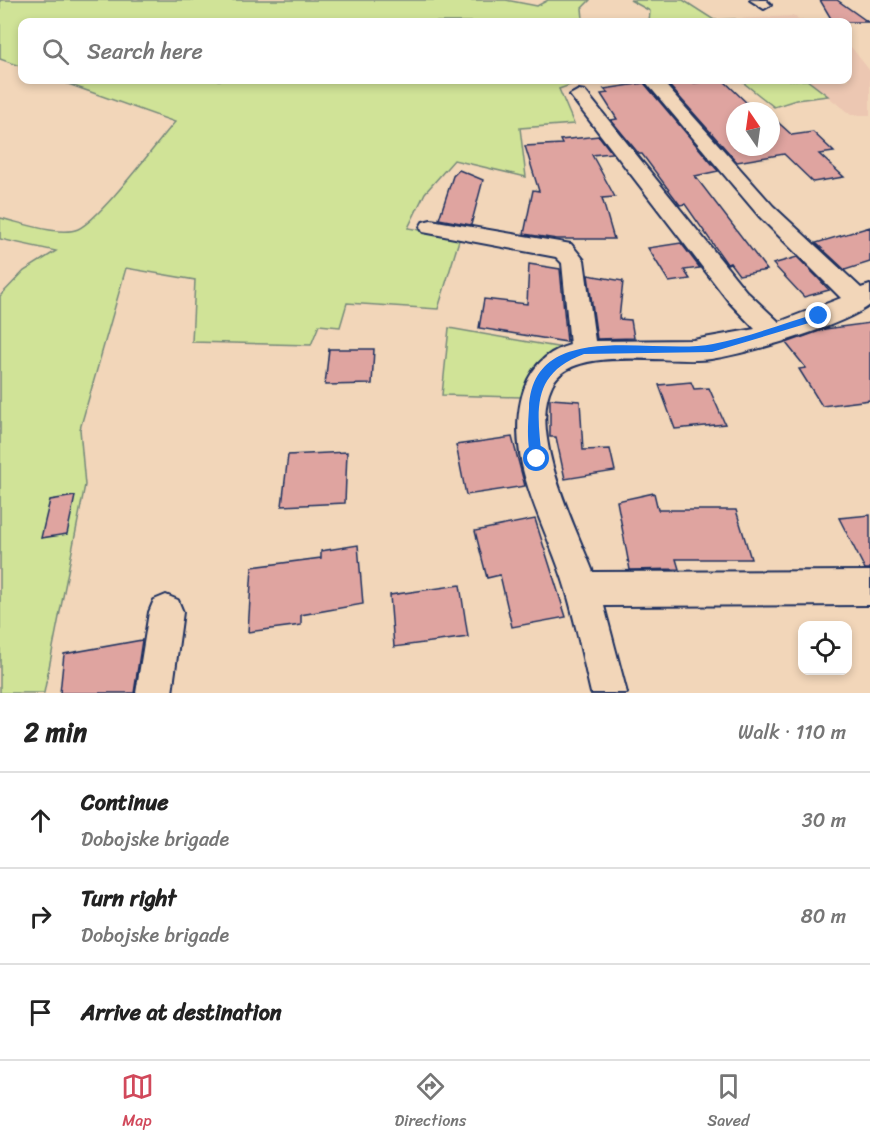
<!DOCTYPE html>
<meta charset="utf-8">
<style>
body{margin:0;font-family:Sriracha,sans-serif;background:#f6f6f6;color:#222}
.controls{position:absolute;right:18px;bottom:18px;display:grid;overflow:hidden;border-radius:12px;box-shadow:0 3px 9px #0003}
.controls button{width:54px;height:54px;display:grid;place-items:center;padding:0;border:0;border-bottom:2px solid #e0e0e0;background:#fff;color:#222;font:30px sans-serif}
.compass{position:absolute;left:726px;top:102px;width:54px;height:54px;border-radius:50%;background:#fff;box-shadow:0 3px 9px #0003;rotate:347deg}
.stop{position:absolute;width:18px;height:18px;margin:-14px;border:4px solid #1a73e8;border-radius:50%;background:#fff}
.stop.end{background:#1a73e8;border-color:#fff;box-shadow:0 2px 6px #0008}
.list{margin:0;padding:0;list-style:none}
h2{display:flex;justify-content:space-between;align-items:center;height:78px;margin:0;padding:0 24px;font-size:26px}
h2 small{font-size:20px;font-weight:400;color:#767676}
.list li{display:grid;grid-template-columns:39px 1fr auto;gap:18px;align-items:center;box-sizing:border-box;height:96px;padding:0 24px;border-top:2px solid #e0e0e0}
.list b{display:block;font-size:22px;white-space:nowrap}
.list p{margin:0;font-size:20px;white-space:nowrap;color:#767676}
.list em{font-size:20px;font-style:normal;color:#767676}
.icon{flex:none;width:33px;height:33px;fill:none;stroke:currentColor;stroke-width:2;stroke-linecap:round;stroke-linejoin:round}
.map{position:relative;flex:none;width:870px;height:693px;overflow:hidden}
.search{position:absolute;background:#fff;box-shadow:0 3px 9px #0003;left:18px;right:18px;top:18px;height:66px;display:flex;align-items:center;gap:15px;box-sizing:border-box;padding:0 21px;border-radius:12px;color:#767676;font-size:22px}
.sheet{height:366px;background:#fff}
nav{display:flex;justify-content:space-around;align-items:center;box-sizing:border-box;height:84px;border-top:2px solid #e0e0e0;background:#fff;font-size:16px;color:#767676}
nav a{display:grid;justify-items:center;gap:3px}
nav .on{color:#d1495b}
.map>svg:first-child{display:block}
.built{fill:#ecc7b2}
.green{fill:#d0e397;stroke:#76897a;stroke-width:1.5}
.building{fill:#dfa4a0;stroke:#1b2f5e;stroke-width:1.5}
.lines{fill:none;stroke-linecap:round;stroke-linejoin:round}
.minor-casing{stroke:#1b2f5e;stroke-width:4}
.minor{fill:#f2d6b9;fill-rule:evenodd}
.route{fill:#1a73e8}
</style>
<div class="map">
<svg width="870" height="693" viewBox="0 0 870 693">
<rect width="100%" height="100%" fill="#f2d6b9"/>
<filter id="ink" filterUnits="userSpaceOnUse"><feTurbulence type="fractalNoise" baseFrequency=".0167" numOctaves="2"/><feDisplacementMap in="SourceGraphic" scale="12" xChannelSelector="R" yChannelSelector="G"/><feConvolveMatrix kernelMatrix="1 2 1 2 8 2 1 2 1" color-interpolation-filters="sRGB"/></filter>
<g filter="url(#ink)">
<path class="built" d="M795,16l3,4 33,2h-92l-4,-3z
M848,43l22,28v44h-19l-44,-35h41z"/>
<path class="green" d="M0,0h506l31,6 11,-6h42l-8,8 1,11 -4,3h-557v45l-22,-8z
M630,0h53l31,20 21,-1 4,3h-90l1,-11z
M57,80h516l3,3 -17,6 15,35 -54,4 6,49 -72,-17 -29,33 -17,35 52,9 -22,72 -91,-6 -7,24 -21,-2 -8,20 -119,-3 3,-62 -69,-12 -46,161 5,56 -41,208h-44v-397l24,-25 32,-20 -56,-12v-21c19,4 60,19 78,11 23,-11 77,-84 97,-107z
M740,80h67l21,16 -32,4 -22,7z
M449,328l119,21 -35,20 -12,28 -79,-2z"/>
<path class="building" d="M820,0h17l31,22h-35z
M690,80l4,3 29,-3 26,25 8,-2 8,8h-30v36h36v-31l21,19 21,-3 21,20 -15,2 25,23 -31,5 -29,-28 -47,8 -71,-80z
M644,83l74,88 -23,5 72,94 -28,5 -9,-12 -3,1 -42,-60 -5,1 -38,-51h-3l-28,-34 6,-1 -16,-25 7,-1 -4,-4z
M599,136l13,17 -20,2 23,42 -13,1 12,41h-57l-33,-5 9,-44 6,1 -14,-45 37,-2 -2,-4z
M459,170l24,10 -12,45 -32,-6 14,-43z
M870,227v35l-25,8 -29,-27z
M681,243l19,25 -16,2 6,9 -21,3 -21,-34z
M797,257l21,21 11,12 -25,7 -31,-33z
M529,264l31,5 7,73 -88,-14 5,-29 43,5z
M588,275l35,6 -4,38 12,1 3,18 -37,1z
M870,323v77l-48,6 -23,-37 7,-1 -20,-25 39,-14z
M329,349h45l-2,35 -47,1z
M691,382l3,7 15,-1 16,36 -50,5 -16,-44z
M550,399l30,2 3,49 27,-1 5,22 -50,8 -9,-42h-6z
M512,437l13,49 -59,9 -10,-50z
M347,452l-2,51 -63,3 6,-51z
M654,493l4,17h78l15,49h-75l3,10 -49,1 -13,-69z
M75,496l-8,38 -26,4 9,-38z
M870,515v54h-5l-26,-51z
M535,519l31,98 -54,10 -12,-52 -13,3 -12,-47z
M358,545l5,59 -62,11v10l-53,7 4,-65 69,-9v-7z
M460,585l8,52 -74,10 -4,-52z
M142,640l-8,53h-74l4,-39z"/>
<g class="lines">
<g class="minor-casing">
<path id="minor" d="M750,0h16l5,5 -7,4z
M644,80h17l112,126 88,82 9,-3v20c-29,22 -121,48 -159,54 -40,6 -139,-16 -159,26 -24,49 23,141 41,187l277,-1v34l-266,1 23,87h-36c-8,-34 -15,-69 -25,-103 -11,-38 -30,-74 -41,-113 -13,-47 -12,-116 45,-132l-8,-82 -6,-6 -133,-25 -3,-5 3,-5 8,-2 140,24 13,16 11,81 98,-1 62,-11 -25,-26 -157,-204 -3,-4 9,-5 6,1 161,200 33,31 62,-24 -82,-82z
M166,595l12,5 5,12 -11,81h-36l13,-81 5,-12z"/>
</g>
<use href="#minor" class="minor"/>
</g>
</g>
<path class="route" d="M819,313l5,3 -2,3 -110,33 -128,2c-54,20 -47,57 -42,105l-2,4h-7c-7,-16 -5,-38 -4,-55 4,-92 126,-52 184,-64 36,-7 71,-21 106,-31z"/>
</svg>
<div class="controls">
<button><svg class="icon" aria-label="locate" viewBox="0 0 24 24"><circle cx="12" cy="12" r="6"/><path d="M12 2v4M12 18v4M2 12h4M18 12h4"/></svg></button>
</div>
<svg class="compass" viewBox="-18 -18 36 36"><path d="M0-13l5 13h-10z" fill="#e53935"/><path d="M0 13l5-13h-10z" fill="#767676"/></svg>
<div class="stop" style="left:537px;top:459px"></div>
<div class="stop end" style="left:819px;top:316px"></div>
<div class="search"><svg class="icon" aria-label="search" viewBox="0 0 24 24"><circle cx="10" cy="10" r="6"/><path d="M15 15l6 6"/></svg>Search here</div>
</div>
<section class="sheet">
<h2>2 min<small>Walk · 110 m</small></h2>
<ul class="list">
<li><svg class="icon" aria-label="ahead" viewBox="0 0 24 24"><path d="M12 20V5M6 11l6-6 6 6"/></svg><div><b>Continue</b><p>Dobojske brigade</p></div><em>30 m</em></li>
<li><svg class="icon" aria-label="right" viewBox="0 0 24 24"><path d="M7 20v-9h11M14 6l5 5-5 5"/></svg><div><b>Turn right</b><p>Dobojske brigade</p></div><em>80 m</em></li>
<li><svg class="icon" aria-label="arrive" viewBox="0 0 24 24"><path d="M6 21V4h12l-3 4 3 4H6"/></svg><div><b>Arrive at destination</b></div></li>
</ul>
</section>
<nav>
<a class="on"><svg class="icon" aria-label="map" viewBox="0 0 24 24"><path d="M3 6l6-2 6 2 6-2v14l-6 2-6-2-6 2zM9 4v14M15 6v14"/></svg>Map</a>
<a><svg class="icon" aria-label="directions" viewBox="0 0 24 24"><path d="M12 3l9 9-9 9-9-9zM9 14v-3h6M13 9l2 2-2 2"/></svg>Directions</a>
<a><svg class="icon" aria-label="saved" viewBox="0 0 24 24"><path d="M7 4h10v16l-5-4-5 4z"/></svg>Saved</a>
</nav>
